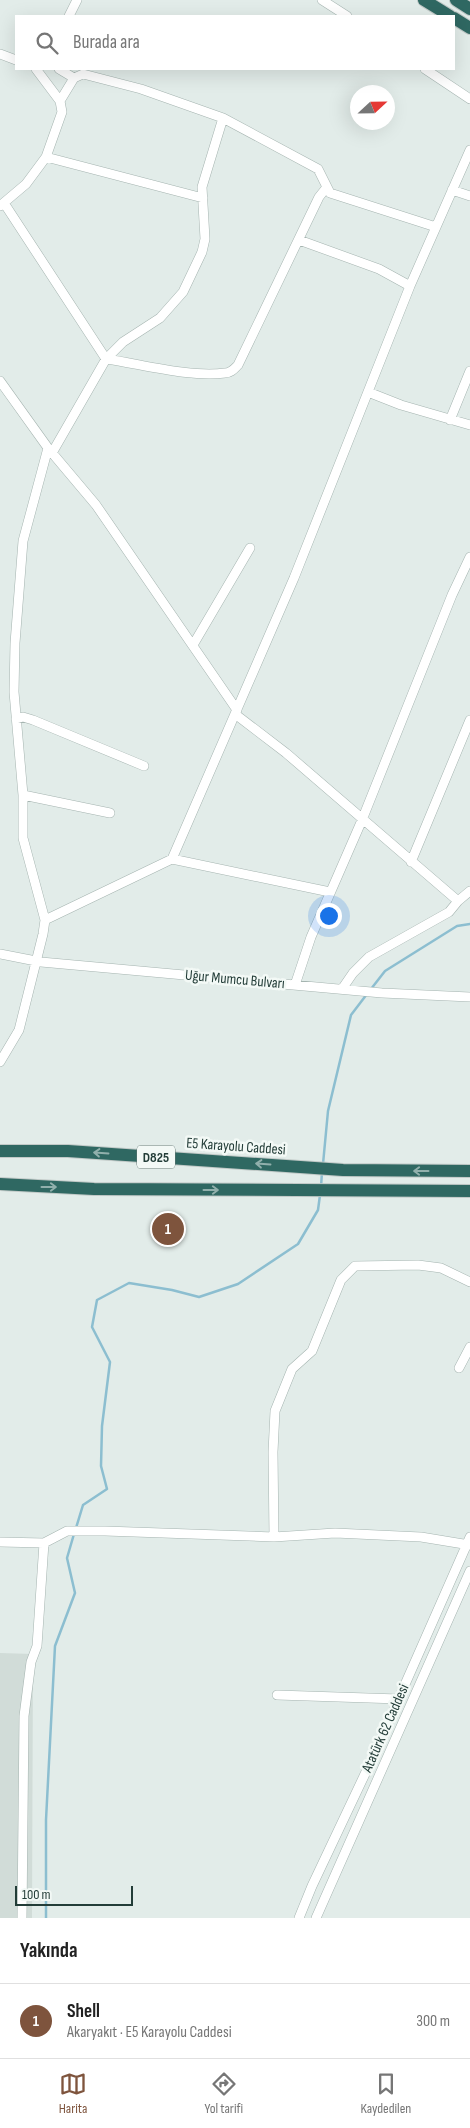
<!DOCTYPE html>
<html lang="tr">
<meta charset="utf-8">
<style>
body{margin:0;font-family:"Sofia Sans Condensed",sans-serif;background:#f6f6f6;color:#222}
.compass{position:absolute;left:350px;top:85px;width:45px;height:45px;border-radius:50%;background:#fff;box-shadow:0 5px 20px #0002;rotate:68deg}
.scale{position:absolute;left:15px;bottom:12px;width:118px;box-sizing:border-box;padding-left:5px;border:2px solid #233d38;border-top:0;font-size:14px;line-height:18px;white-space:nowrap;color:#233d38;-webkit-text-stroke:4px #f3f9f6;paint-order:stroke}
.you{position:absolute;left:328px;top:915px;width:18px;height:18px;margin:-12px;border:4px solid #fff;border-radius:50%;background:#1a73e8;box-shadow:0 0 0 8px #1a73e833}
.badge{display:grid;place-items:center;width:32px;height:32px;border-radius:50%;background:#7e543d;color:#fff;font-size:16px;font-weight:700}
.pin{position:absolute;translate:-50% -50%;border:2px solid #fff;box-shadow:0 1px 5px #0006}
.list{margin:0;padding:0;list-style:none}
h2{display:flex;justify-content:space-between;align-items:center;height:65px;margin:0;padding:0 20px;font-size:21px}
h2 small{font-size:16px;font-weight:400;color:#767676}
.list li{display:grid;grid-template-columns:32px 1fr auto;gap:15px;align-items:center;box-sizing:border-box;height:75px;padding:0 20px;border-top:1px solid #e0e0e0}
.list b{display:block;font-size:19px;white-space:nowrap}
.list p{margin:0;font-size:16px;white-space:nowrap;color:#767676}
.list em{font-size:16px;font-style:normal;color:#767676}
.icon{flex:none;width:28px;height:28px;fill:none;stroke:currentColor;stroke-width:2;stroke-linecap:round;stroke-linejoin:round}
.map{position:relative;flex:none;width:470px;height:1918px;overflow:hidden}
.search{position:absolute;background:#fff;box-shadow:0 5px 20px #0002;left:15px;right:15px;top:15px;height:55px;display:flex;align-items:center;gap:12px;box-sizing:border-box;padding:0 18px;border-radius:0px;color:#767676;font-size:19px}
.sheet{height:140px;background:#fff}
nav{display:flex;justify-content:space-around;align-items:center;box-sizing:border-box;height:70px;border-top:1px solid #e0e0e0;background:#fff;font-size:14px;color:#767676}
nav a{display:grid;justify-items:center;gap:2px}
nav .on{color:#7e543d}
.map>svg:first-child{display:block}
.built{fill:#d1dcd8}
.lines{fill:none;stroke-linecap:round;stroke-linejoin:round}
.stream{stroke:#8cbed0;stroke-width:2.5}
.minor-casing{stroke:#a5b4b0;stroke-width:10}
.highway-casing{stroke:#c1c9c7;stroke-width:14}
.minor{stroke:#fff;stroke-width:9}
.highway{stroke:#2f6862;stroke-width:12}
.oneway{stroke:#91b0ac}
.labels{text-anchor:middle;stroke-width:5;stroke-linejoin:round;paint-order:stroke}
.shield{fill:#f3f9f6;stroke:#617571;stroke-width:1}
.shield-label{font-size:14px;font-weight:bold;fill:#233d38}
.street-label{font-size:15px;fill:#233d38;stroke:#f3f9f6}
</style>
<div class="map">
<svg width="470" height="1918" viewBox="0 0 470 1918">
<rect width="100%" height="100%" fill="#e2ece9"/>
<path class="built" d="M0,1653l33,1 -1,264h-32z"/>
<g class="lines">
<path class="stream" d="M371,989l14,-18 72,-45 13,-2
M323,1164l5,-53 23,-96 16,-21
M321,1187l1,-15
M76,1528l7,-23 24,-16 -6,-23 1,-40 8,-64 -18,-35 5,-27 32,-17 43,7 27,7 39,-13 60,-40 20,-34 2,-15
M46,1918v-98l9,-174 20,-53 -8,-35 7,-24"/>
<g class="minor-casing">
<path id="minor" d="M322,0l25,16
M69,16l8,-16
M0,54l16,6
M59,69l15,9
M425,69l45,30
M60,101l14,-23 9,-4 58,15 82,29
M46,157l157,41
M452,190l18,6
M4,203l102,156c35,5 85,19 119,14 6,0 9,-4 13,-8l81,-168 8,-10
M0,206l26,-22 20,-27 16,-45 -2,-11 -24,-32
M299,240l80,29 31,17
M0,381l48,67 48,57 141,205
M368,392l33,13 69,20
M450,420l20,-49
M52,453l54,-94 17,-17 37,-24 23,-26 19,-40 3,-13 -3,-52 21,-69 95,51 12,24 106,34
M193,645l57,-97
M235,714l51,39 172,148
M16,719l7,-2 10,3 111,46
M23,795l87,18
M172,859l158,33
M411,862l59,-142
M45,920l127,-61 122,-281 116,-292 60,-136
M0,954l41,8 341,31 88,4
M295,985l16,-48 51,-117 90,-225 18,-38
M342,989l11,-16 16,-16 80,-45 9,-11 12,-10
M0,1062l19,-32 24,-96 2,-14 -22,-82v-43l-9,-103 1,-49 8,-102 25,-93
M459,1368l11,-21
M274,1537l-1,-85 2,-41 17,-42 20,-18 29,-71 14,-14 63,-1 23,3 29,14
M0,1542l44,1 23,-12h38l169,6 61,-4 86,4 49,8
M277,1695l122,4
M22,1918l2,-202 7,-54 6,-16 7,-103
M299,1918l13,-32 61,-129 97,-220
M316,1918l154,-347"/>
</g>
<g class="highway-casing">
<path id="highway" d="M424,0l26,16
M456,0l14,9
M454,18l16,10
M0,1151h68l275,19 127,1
M0,1184l94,5 376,2"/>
</g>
<use href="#minor" class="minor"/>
<use href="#highway" class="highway"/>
</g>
<defs><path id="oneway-shaft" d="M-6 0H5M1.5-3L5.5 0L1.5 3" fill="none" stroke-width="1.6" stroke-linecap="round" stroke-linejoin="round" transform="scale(1.25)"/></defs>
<g class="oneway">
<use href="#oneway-shaft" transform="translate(101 1153) rotate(-176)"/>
<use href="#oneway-shaft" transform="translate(263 1164) rotate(-176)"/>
<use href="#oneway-shaft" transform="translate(421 1171) rotate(-180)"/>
<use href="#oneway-shaft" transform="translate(49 1187)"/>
<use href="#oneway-shaft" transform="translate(211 1190)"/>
</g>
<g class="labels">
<rect class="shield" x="137" y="1145.5" width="38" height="23" rx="4"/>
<g class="shield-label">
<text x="156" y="1162">D825</text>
</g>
<g class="street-label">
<text transform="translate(235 979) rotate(5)" y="5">Uğur Mumcu Bulvarı</text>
<text transform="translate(236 1146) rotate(4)" y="5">E5 Karayolu Caddesi</text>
<text transform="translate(385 1728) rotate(-66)" y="5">Atatürk 62 Caddesi</text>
</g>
</g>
</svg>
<svg class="compass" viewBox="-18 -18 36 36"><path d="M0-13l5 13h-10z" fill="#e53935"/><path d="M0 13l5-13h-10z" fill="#767676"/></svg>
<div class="scale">100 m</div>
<div class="you"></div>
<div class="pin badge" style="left:168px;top:1229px">1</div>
<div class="search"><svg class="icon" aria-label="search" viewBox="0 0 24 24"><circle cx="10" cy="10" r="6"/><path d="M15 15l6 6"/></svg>Burada ara</div>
</div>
<section class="sheet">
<h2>Yakında<small></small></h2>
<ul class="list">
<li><span class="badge">1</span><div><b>Shell</b><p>Akaryakıt · E5 Karayolu Caddesi</p></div><em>300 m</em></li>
</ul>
</section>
<nav>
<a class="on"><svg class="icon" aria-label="map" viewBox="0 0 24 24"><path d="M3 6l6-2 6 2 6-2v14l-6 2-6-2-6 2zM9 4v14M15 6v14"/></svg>Harita</a>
<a><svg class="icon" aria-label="directions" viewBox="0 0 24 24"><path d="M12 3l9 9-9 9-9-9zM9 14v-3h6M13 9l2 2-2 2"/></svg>Yol tarifi</a>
<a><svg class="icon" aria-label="saved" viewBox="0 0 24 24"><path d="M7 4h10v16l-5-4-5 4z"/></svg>Kaydedilen</a>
</nav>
